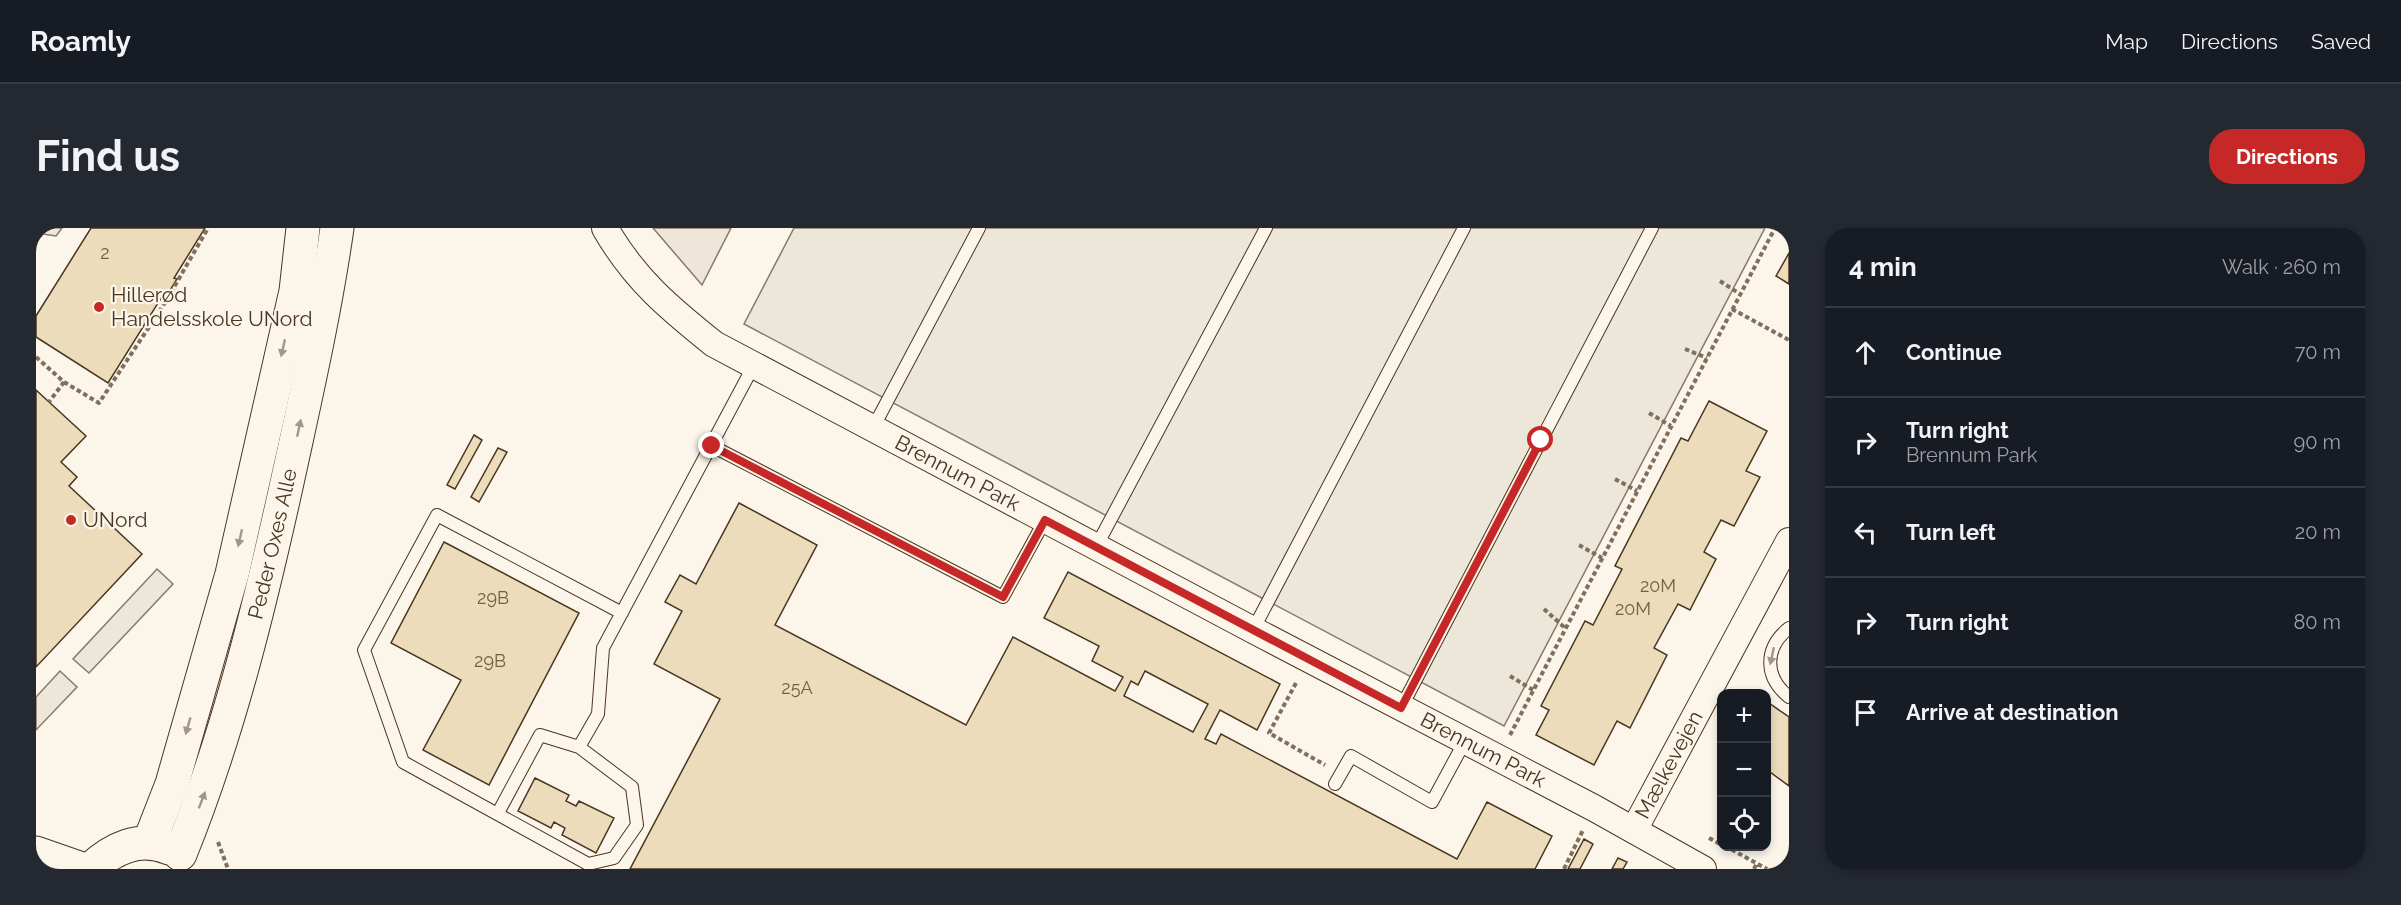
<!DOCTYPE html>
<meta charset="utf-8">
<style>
body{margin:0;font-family:Raleway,sans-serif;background:#242831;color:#f1f3f6}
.controls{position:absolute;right:18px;bottom:18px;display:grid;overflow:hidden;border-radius:12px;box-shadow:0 3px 9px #0003}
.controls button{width:54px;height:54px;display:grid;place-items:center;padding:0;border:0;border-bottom:2px solid #363941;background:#171b24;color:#f1f3f6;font:30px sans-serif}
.stop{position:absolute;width:18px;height:18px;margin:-14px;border:4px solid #c62828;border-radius:50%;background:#fff}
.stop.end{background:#c62828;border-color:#fff;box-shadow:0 2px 6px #0008}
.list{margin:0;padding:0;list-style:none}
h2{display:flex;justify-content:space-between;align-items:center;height:78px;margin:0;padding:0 24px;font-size:26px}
h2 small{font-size:20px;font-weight:400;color:#9ea1a6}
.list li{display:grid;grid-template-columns:39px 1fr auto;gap:18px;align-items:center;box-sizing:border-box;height:90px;padding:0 24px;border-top:2px solid #363941}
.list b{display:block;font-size:22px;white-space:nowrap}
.list p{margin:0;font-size:20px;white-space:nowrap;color:#9ea1a6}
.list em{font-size:20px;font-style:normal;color:#9ea1a6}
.icon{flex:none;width:33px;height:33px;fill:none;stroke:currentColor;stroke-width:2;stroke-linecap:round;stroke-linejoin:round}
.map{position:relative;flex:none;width:1753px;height:641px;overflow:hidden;border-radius:24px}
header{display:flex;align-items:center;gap:36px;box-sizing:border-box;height:84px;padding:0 30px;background:#171b24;border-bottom:2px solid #363941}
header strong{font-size:28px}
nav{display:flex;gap:33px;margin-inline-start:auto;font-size:21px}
.intro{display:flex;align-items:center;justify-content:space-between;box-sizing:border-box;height:144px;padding:0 36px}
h1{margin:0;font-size:42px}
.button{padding:15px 27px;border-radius:24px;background:#c62828;color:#fff;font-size:21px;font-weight:700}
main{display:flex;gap:36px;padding:0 36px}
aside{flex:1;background:#171b24;border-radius:24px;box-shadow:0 3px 9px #0003}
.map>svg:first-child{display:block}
.green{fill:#ede6d9;stroke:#887966;stroke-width:1.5}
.parking{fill:#ede7d9;stroke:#887966;stroke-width:1.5}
.building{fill:#ecdcbc;stroke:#4a3520;stroke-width:1.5;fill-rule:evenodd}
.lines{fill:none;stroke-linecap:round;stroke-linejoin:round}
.lane-casing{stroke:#4a3520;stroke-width:14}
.street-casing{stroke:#4a3520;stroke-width:28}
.secondary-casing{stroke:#4a3520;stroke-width:35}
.path{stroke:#7f6f5c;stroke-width:4;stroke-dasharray:4.5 3;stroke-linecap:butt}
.lane{stroke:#fbf6e9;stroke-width:12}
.street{stroke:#fbf6e9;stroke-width:26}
.secondary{stroke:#fbf6e9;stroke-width:33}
.oneway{fill:#a29684}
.route{stroke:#c62828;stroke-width:8}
.poi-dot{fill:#c62828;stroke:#fbf6e9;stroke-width:2}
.labels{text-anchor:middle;stroke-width:4.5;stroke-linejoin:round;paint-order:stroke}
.number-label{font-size:18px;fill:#725f47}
.poi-label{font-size:21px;fill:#4a3520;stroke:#fbf6e9;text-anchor:start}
.street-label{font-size:21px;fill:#4a3520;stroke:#fbf6e9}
</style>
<header>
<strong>Roamly</strong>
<nav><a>Map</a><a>Directions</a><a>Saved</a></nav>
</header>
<div class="intro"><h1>Find us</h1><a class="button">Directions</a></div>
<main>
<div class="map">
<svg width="1753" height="641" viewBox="0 0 1753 641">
<rect width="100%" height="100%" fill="#fbf6e9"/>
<path class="green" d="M617,0h78l-29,57z"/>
<path class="parking" d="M0,0h26l-6,8 -20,-3z
M758,0h971l-261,498 -760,-402z
M121,341l16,15 -84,89 -16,-14z
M24,443l17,16 -41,43v-33z"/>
<path class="building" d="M55,0h114l-31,50 3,1 -11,18 -3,-2 -55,88 -72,-46v-21z
M1753,25v31l-13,-8z
M0,162l50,46 -25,26 16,15 -8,9 73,68 -106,113z
M1673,173l58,30 -21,40 14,6 -26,49 -13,-6 -17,32 12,7 -26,51 -12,-6 -24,44 13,7 -37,73 -13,-7 -23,44 -58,-30 13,-25 -8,-4 44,-85 8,4 29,-56 -7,-3 66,-128 7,3z
M438,207l8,5 -27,49 -8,-4z
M462,220l9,4 -28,50 -8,-5z
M703,275l78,42 -42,80 191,100 47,-88 102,54 8,-14 -31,-16 7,-15 -55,-28 24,-46 212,112 -23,46 -37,-20 -15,29 11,5 5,-10 236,125 30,-57 65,34 -17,33h-905l90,-170 -66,-35 28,-53 -17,-9 15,-27 16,9zM1109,443l63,33 -15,28 -69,-36 7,-15 7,4z
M408,314l135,71 -90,172 -66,-35 38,-70 -70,-37z
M1730,473l23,16v69l-23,-17z
M499,550l34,17 -3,6 10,5 3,-5 35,17 -18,35 -34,-18 3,-7 -11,-6 -3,6 -33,-17z
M1548,611l9,5 -13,25h-12z
M1582,630l9,4 -4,7h-11z"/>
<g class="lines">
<g class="lane-casing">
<path id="lane" d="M837,200l106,-200
M676,218l291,151 42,-77
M1060,319l170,-319
M1753,400c-25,20 -25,49 0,69
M1217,402l211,-402
M1365,480l251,-480
M543,519l53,40 5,38 -23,33 -26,6 -185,-102 -39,-112 73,-135 185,98
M1299,556l16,-28 81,46 33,-61
M462,585l42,-78 39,12 19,-33 5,-66 151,-283"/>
</g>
<g class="street-casing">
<g id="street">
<path id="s1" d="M569,0c29,51 64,80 109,116l539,286 341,178 109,61"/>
<path id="s2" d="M1598,602l155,-289"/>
</g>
</g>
<g class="secondary-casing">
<g id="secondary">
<path d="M113,615l23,-59 60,-210 64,-283 7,-63"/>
<path d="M0,625l46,16"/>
<path id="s3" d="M144,626c49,-121 80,-249 108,-376 18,-83 37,-166 49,-250"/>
<path d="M55,641c21,-20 49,-34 78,-21"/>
</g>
</g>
<path class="path" d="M0,7l5,-7
M1684,53l20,13
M1696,81l57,31
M1649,121l22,9
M0,129l28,25 -15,20
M28,154l35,21 67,-102 42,-73
M1613,185l22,13
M1579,251l22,12
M1543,317l23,13
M1508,381l21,19
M1474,448l23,14
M1260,455l-27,50 56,32
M1474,507l265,-507
M1673,610l13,7
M182,614l10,27
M1689,618l42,23
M1528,641l19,-39
M1718,641l3,-6"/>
<use href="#lane" class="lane"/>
<use href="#street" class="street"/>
<use href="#secondary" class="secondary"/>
</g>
<defs><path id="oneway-solid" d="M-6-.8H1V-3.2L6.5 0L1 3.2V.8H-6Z" transform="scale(1.5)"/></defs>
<g class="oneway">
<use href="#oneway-solid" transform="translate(247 120) rotate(103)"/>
<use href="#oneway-solid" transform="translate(263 200) rotate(-78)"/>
<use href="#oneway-solid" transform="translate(204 310) rotate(103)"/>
<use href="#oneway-solid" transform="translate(1736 428) rotate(102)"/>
<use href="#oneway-solid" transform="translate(152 498) rotate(106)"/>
<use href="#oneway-solid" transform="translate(166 572) rotate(-69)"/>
</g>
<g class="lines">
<path class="route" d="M676,218l291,151 42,-77 356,188 140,-268"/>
</g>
<g class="poi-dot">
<circle cx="63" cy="79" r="6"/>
<circle cx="35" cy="292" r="6"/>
</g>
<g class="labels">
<g class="number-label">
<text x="69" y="31">2</text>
<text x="1622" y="364">20M</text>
<text x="457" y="376">29B</text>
<text x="1597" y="387">20M</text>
<text x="454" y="439">29B</text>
<text x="761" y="466">25A</text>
</g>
<g class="poi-label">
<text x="75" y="74">Hillerød<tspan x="75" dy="24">Handelsskole UNord</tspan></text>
<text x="47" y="299">UNord</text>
</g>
<g class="street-label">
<text dy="7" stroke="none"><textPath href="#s1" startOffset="436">Brennum Park</textPath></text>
<text dy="7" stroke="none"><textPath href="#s3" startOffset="324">Peder Oxes Alle</textPath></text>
<text dy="7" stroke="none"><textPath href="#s1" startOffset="1030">Brennum Park</textPath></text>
<text dy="7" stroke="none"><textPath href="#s2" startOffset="74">Mælkevejen</textPath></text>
</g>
</g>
</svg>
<div class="controls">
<button>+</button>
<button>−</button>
<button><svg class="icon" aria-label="locate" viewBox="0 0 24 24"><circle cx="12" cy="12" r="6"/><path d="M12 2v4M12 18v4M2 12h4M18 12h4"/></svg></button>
</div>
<div class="stop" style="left:1505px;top:212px"></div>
<div class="stop end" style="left:676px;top:218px"></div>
</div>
<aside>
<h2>4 min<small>Walk · 260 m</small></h2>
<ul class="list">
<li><svg class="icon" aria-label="ahead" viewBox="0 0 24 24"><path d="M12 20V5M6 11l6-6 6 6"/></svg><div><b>Continue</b></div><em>70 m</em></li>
<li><svg class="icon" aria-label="right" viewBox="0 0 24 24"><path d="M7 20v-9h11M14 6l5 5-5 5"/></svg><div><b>Turn right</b><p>Brennum Park</p></div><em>90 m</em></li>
<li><svg class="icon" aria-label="left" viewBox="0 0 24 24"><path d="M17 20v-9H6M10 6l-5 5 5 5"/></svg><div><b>Turn left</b></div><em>20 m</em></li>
<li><svg class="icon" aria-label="right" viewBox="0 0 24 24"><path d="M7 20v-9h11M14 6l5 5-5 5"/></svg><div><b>Turn right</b></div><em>80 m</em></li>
<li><svg class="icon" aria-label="arrive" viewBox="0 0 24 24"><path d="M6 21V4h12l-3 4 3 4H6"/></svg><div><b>Arrive at destination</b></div></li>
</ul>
</aside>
</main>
